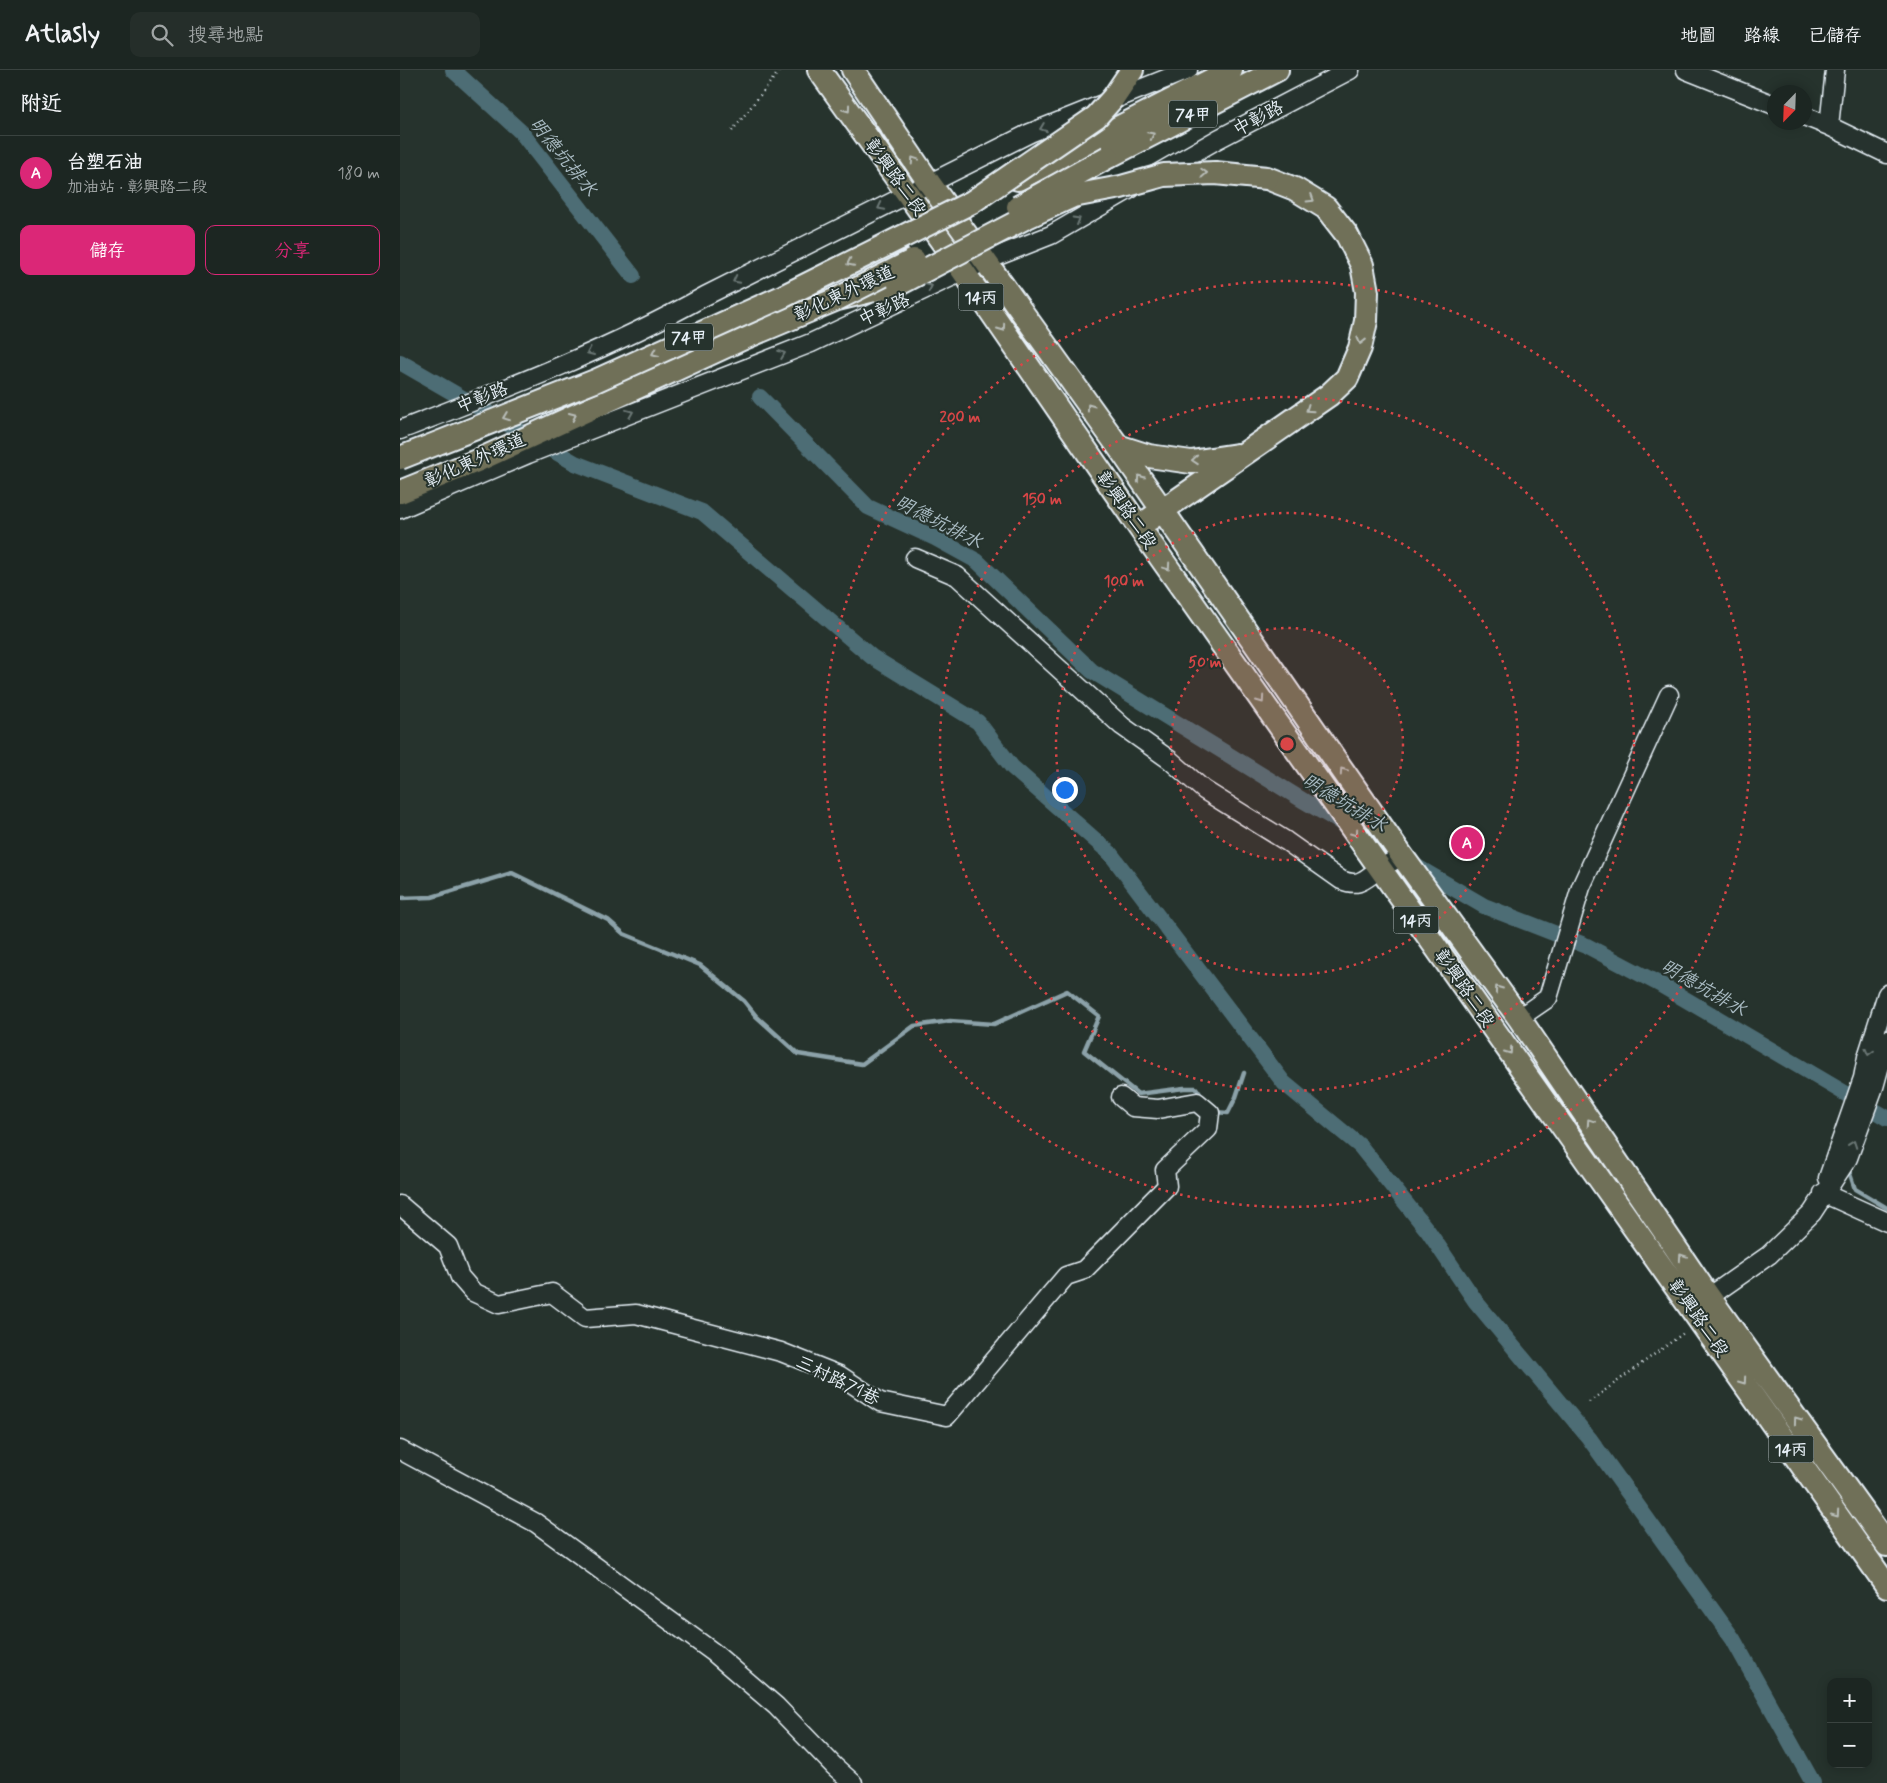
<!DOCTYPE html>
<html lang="zh-TW">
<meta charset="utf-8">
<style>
body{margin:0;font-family:Mynerve,"LXGW WenKai TC",sans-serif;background:#252e2a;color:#f1f3f6}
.controls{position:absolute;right:15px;bottom:15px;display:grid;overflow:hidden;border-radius:10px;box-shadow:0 2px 12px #0003}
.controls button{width:45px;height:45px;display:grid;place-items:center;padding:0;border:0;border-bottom:1px solid #3a4340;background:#1c2622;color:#f1f3f6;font:25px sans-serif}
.compass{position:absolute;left:1367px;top:15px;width:45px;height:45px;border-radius:50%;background:#1c2622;box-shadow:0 2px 12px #0003;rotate:203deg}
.you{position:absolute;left:664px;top:719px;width:18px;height:18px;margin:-12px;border:4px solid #fff;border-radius:50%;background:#1a73e8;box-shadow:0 0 0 8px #1a73e833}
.badge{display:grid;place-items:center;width:32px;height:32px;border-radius:50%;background:#db2777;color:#fff;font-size:16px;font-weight:700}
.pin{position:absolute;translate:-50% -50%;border:2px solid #fff;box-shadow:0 1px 5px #0006}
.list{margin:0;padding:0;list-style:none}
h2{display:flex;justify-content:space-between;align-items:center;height:65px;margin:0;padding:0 20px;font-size:21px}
h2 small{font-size:16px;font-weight:400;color:#a0a5a5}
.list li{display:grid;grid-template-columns:32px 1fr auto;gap:15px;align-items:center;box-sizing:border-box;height:75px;padding:0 20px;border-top:1px solid #3a4340}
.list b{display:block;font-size:19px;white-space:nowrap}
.list p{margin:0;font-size:16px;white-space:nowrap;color:#a0a5a5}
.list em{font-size:16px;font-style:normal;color:#a0a5a5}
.actions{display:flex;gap:10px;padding:15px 20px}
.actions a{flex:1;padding:11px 0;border:1px solid #db2777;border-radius:10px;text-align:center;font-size:18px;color:#db2777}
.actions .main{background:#db2777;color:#fff}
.icon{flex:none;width:28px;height:28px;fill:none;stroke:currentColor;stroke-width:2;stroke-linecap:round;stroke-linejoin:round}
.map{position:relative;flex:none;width:1487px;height:1713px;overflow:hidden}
header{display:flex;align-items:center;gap:30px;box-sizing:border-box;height:70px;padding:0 25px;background:#1c2622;border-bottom:1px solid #3a4340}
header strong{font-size:24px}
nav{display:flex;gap:28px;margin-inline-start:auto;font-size:18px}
.search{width:350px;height:45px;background:#252e2a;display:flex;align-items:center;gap:12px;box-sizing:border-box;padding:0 18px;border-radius:10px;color:#a0a5a5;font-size:19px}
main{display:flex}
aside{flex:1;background:#1c2622}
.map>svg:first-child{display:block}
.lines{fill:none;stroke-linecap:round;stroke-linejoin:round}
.stream{stroke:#8ca2a9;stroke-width:4.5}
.canal{stroke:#4e6d75;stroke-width:16}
.minor-casing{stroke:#e8f1f8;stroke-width:21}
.major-casing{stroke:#e8f1f8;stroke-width:26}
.path{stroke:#e8f1f8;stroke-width:2.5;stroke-dasharray:1 4;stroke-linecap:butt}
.minor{stroke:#26332d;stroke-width:18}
.major{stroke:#706f59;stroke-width:22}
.major-bridge-casing{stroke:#e8f1f8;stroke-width:26;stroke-linecap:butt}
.major-bridge{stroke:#706f59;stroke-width:22}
.oneway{stroke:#b8bdb8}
.oneway2{stroke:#6a7674}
.ring{fill:none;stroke:#d94647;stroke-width:2.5;stroke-dasharray:2.5 5}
.labels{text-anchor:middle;stroke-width:4;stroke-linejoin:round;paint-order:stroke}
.shield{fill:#26332d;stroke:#aeb8bb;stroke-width:1}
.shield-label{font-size:16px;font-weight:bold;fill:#e8f1f8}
.street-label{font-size:18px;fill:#e8f1f8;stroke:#26332d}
.water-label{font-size:19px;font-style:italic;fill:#aabcc4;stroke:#26332d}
.centre{fill:#d94647;stroke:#26332d;stroke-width:2.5}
.ring-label{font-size:15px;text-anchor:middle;font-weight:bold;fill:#d94647;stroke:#26332d;stroke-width:4;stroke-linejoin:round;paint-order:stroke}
</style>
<header>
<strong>Atlasly</strong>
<div class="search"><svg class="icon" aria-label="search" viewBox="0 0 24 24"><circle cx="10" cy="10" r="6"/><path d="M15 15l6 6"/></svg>搜尋地點</div>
<nav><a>地圖</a><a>路線</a><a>已儲存</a></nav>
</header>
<main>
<aside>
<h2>附近<small></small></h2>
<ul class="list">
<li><span class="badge">A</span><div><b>台塑石油</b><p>加油站 · 彰興路二段</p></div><em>180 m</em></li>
</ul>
<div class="actions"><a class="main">儲存</a><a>分享</a></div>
</aside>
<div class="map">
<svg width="1487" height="1713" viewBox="0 0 1487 1713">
<rect width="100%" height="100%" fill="#26332d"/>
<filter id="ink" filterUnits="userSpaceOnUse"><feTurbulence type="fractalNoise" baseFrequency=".02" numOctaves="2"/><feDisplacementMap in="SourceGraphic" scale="10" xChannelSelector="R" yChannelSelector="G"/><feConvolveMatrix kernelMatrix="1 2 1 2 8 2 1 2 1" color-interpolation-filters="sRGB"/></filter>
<g filter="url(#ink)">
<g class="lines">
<path class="stream" d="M0,828l32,-1 80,-24 96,47 16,14 76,31 44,36 12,15 42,38 64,10 52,-38 36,-5 44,3 73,-33 32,25 -15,35 54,43 46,-6h12l7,10
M814,1042l14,1 8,-16 8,-24
M1448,1098l7,21 32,19"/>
<path class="canal" d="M53,0l68,62 112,144
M0,292l175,101 127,49 170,145 106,65 34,45 98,86 174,230 76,63 68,85 48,71 113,136 144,201 80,144
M360,327l108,110 67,31 42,23 115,110 212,130 180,105 103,40 74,39 226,133"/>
<g class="minor-casing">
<path id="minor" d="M1286,0l88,35
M1404,46l25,10 58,28
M1429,56l6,-56
M755,105l63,-36 132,-69
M0,360c103,-40 208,-80 305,-134l325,-163 158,-63
M0,439l128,-55 283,-111 174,-82 66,-26 81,-47
M515,488l42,18 165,150 48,34 34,30 82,51 55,39c20,8 24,-2 40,-12 7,-4 14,-8 21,-12
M1119,948l29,-20 33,-111 88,-192
M1428,1108l35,-100 4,-21 20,-63
M1423,1123l64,29
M0,1135l48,41 12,31 13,15 26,12 53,-11 33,25 51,-4 145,38 58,23 41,27 67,14 119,-140 18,-6 83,-84 -2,-16 43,-41 2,-16 -13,-11 -39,7 -25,-2 -12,-10
M1302,1235l7,-8 60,-42 43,-42 36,-55 26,-71 13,-47
M0,1380l136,73 177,129 63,54 58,60 19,17"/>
</g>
<g class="major-casing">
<path id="major" d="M419,0l144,201 176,256 748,1059
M453,0l77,114 188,262 284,410 117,162 190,279 178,248
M713,28l19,-28
M708,87l169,-87
M618,109l213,-109
M718,376l31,10 42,6 46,-7
M0,422l79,-32 265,-122 93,-39 62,-15
M750,449l179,-124 18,-17 13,-30 6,-27 1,-29 -5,-27 -15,-30 -21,-27 -31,-19 -28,-11"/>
</g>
<path class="path" d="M332,61l48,-61
M1189,1332l96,-70"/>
<use href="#minor" class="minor"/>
<use href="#major" class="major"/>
<g class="major-bridge-casing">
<path id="major-bridge" d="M618,137l90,-50
M499,214l126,-66 48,-22 48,-9 43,-12 51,-2 52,5
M437,229l77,-39
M0,388l195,-77 189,-85 188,-94 124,-85 17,-19"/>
</g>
<use href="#major-bridge" class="major-bridge"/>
</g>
<defs><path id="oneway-chevron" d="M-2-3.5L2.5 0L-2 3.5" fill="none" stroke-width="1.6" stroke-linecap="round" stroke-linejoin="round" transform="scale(1.25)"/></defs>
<g class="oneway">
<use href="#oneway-chevron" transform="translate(447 39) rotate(54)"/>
<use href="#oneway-chevron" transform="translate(751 65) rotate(-27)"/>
<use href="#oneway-chevron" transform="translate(514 90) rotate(-124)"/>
<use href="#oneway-chevron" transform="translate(804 103) rotate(-3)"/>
<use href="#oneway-chevron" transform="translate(911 129) rotate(32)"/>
<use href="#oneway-chevron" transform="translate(450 193) rotate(154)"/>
<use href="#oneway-chevron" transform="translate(602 258) rotate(55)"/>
<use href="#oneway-chevron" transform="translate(961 271) rotate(104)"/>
<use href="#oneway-chevron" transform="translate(255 283) rotate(155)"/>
<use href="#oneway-chevron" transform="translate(690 337) rotate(-126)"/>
<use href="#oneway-chevron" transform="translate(909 339) rotate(145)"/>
<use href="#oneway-chevron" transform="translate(173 346) rotate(-25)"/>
<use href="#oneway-chevron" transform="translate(106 347) rotate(159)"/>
<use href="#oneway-chevron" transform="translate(795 390) rotate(176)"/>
<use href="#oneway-chevron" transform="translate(740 408) rotate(-125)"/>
<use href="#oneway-chevron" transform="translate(767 497) rotate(55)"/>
<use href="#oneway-chevron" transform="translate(861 630) rotate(55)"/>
<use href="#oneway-chevron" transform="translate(943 701) rotate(-125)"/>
<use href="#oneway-chevron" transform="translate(955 763) rotate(55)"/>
<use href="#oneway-chevron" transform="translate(1098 919) rotate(-126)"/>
<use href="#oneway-chevron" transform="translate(1109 981) rotate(55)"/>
<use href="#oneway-chevron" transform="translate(1190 1052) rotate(-124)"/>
<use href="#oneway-chevron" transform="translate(1282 1187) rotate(-124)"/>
<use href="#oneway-chevron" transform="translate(1343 1311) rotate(55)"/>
<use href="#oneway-chevron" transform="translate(1397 1350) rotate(-126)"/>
<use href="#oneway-chevron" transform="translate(1436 1444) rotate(55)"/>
</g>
<g class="oneway2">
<use href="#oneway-chevron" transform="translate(643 58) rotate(159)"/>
<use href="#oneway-chevron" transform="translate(481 137) rotate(153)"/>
<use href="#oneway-chevron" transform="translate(677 150) rotate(-30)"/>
<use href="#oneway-chevron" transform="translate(336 210) rotate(153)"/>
<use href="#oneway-chevron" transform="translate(529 217) rotate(-25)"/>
<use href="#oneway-chevron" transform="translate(190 282) rotate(156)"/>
<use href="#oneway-chevron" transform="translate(382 284) rotate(-21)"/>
<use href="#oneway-chevron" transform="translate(230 343) rotate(-22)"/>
<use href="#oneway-chevron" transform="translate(1469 982) rotate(105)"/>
<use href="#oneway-chevron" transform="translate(1453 1074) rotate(-70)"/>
</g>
</g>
<circle cx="887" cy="674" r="116" fill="#d94647" fill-opacity=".12"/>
<g class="ring">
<circle cx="887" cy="674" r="116"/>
<circle cx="887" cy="674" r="231"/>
<circle cx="887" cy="674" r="347"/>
<circle cx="887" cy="674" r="463"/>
</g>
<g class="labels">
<g class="shield">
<rect x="769" y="30.5" width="48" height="27" rx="4"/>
<rect x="558.5" y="213.5" width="45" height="27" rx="4"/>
<rect x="265" y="253.5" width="48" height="27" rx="4"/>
<rect x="993.5" y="836.5" width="45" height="27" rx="4"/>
<rect x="1368.5" y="1365.5" width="45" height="27" rx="4"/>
</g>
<g class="shield-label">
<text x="793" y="50">74甲</text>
<text x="581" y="233">14丙</text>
<text x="289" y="273">74甲</text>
<text x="1016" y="856">14丙</text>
<text x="1391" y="1385">14丙</text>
</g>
<g class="street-label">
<text transform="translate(858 48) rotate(-28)" y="6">中彰路</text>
<text transform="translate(496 107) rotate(54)" y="6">彰興路二段</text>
<text transform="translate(444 223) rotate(-25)" y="6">彰化東外環道</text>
<text transform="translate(484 239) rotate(-25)" y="6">中彰路</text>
<text transform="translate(82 327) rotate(-22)" y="6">中彰路</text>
<text transform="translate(75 390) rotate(-24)" y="6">彰化東外環道</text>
<text transform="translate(727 440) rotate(55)" y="6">彰興路二段</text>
<text transform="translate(1065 918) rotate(55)" y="6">彰興路二段</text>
<text transform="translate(1299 1248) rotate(55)" y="6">彰興路二段</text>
<text transform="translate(438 1310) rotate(26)" y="6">三村路71巷</text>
</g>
<g class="water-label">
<text transform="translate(164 86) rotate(51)" y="7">明德坑排水</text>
<text transform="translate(539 451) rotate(27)" y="7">明德坑排水</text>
<text transform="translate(945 732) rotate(31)" y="7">明德坑排水</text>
<text transform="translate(1304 917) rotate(30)" y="7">明德坑排水</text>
</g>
</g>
<circle cx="887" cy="674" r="8" class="centre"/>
<g class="ring-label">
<text x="560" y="352">200 m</text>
<text x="642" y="434">150 m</text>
<text x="724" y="516">100 m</text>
<text x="805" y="597">50 m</text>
</g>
</svg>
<div class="controls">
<button>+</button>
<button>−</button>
</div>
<svg class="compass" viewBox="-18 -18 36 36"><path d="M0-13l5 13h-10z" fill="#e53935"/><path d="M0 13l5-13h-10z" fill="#a0a5a5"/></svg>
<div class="you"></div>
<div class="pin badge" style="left:1067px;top:773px">A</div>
</div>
</main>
